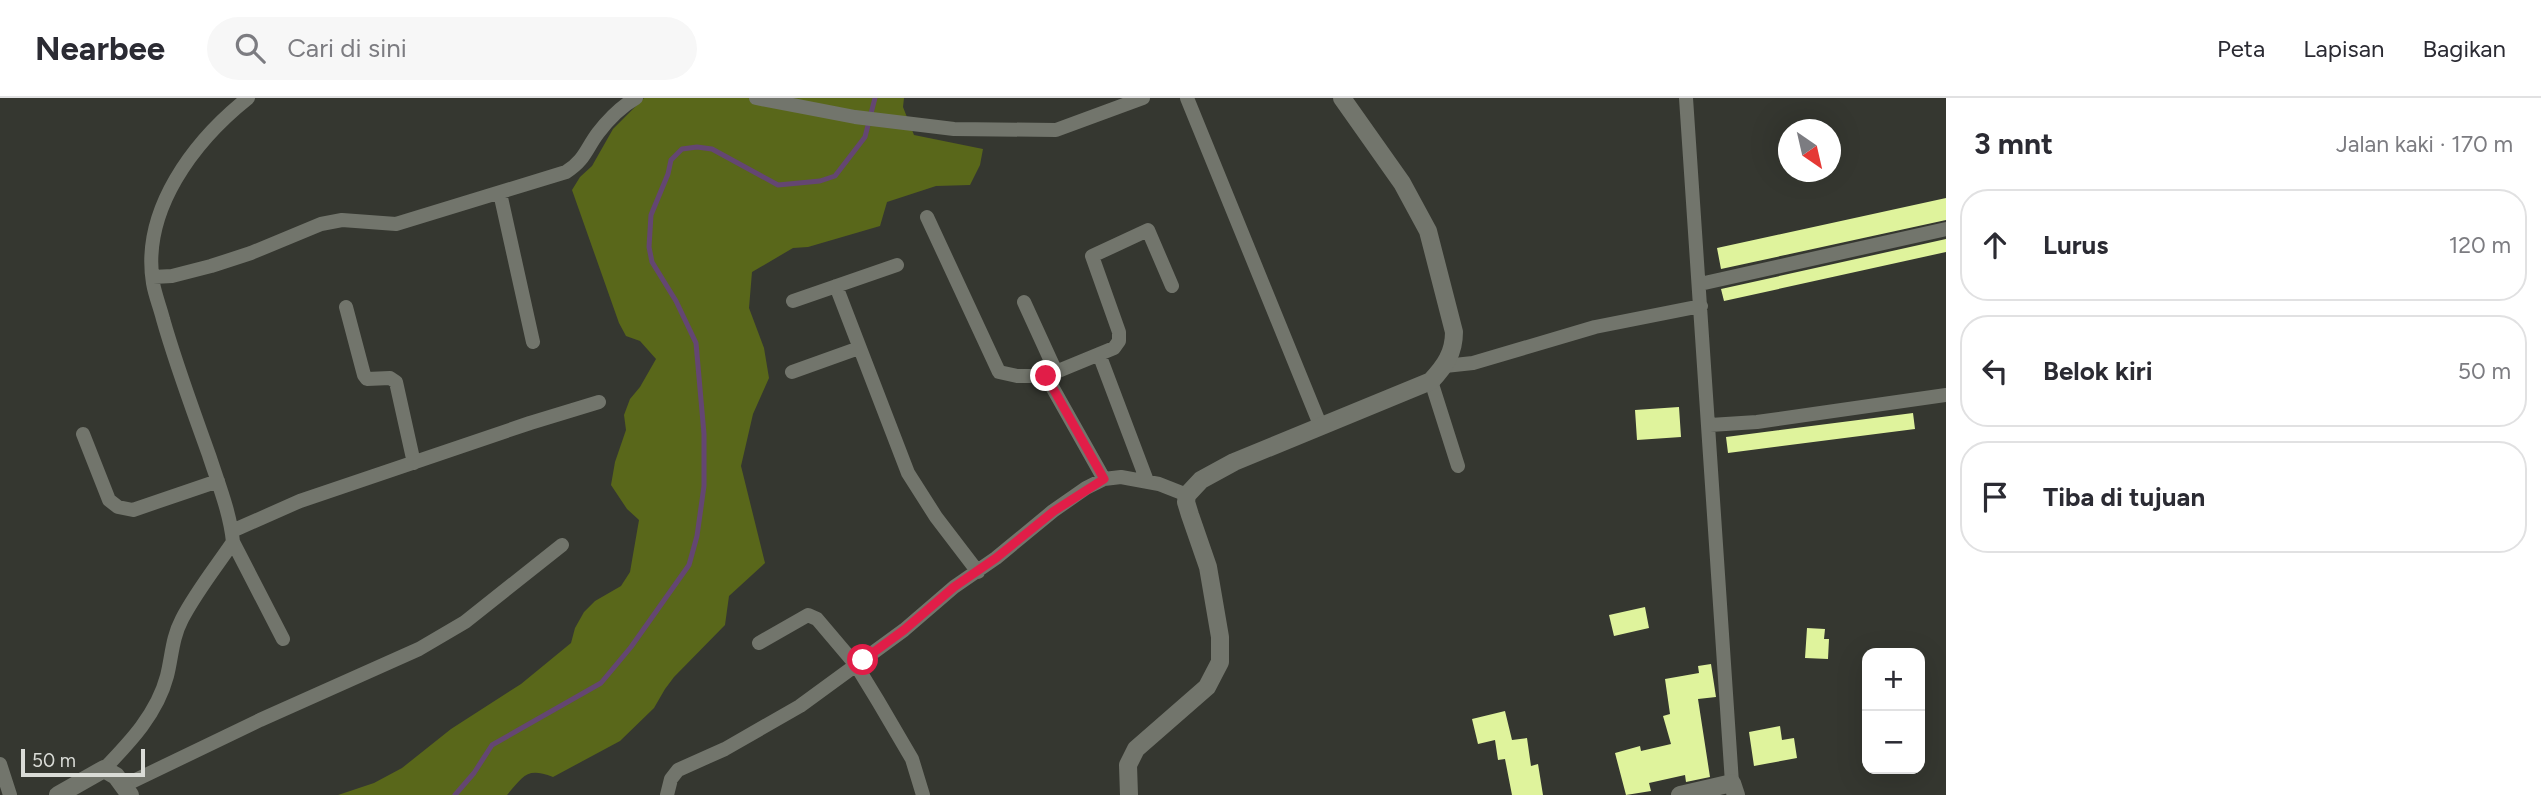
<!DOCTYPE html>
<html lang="id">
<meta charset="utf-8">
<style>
body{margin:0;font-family:Figtree,sans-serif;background:#f7f7f7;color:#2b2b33}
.controls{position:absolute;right:21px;bottom:21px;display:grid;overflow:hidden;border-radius:14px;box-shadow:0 7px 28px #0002}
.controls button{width:63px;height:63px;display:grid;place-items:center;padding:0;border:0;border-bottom:2px solid #e1e1e2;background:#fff;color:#2b2b33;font:35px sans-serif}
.compass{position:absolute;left:1778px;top:21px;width:63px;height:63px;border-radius:50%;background:#fff;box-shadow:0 7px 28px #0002;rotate:146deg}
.scale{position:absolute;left:21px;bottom:18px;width:124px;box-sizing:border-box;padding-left:7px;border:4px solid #dadcd7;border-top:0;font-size:19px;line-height:24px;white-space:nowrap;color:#dadcd7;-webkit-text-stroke:5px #353730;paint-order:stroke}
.stop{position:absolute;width:21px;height:21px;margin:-16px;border:5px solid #e11d48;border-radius:50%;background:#fff}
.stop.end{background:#e11d48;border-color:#fff;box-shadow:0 2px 7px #0008}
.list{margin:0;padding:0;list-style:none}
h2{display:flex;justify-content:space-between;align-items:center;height:91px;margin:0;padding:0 28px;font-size:30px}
h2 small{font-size:23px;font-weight:400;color:#7c7c81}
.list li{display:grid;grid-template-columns:46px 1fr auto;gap:21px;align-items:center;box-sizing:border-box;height:112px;margin:0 14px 14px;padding:0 14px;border:2px solid #e1e1e2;border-radius:28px}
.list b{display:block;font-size:26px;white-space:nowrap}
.list em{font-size:23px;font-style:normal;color:#7c7c81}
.icon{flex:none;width:38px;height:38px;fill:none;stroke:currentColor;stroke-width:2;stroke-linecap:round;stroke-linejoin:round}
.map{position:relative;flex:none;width:1946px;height:697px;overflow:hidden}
header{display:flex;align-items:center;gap:42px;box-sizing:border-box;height:98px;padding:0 35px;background:#fff;border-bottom:2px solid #e1e1e2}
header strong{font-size:33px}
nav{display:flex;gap:38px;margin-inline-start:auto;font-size:24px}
.search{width:490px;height:63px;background:#f7f7f7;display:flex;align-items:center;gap:18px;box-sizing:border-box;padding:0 24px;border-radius:38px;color:#7c7c81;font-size:26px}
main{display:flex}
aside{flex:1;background:#fff}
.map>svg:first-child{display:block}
.green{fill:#59671a}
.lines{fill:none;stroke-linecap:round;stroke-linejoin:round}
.stream{stroke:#644672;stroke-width:5}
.building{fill:#dff39c}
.minor{stroke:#72756c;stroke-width:14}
.tertiary{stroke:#72756c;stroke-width:18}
.secondary{stroke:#72756c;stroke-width:18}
.route{stroke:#e11d48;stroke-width:9}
</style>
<header>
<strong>Nearbee</strong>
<div class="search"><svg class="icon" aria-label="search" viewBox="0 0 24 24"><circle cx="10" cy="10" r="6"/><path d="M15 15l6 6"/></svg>Cari di sini</div>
<nav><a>Peta</a><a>Lapisan</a><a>Bagikan</a></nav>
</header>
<main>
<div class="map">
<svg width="1946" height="697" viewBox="0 0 1946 697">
<rect width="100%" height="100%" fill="#353730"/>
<path class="green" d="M644,0h260l-1,9 11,28 69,14 -3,16 -10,20 -34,1 -49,16 -7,24 -72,21 -15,1 -41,24 -3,36 15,40 5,30 -16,36 -12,52 24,97 -36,33 -4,29 -51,52 -9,12 -11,19 -34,33 -67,36c-27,-10 -29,-1 -46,18h-169l36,-12 28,-15 49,-39 70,-45 50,-41 4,-15 9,-16 11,-11 26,-15 9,-14 9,-52 -12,-11 -16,-24 4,-23 11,-32 -2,-15 6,-16 10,-12 16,-28 -16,-18 -14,-5 -7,-13 -47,-133 8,-13 12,-11 21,-37z"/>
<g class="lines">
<path class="stream" d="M455,697l19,-22 18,-28 109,-62 30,-36 58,-82 8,-29 7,-50v-52l-8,-91 -20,-42 -24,-39 -3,-15 2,-32 17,-41 3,-14 11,-11 15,-2 15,2 66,36 42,-4 15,-5 30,-39 10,-39"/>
</g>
<path class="building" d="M1946,100v22l-225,49 -4,-21z
M1946,141v13l-222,49 -3,-12z
M1679,309l2,30 -44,3 -2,-30z
M1913,315l2,16 -187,24 -2,-16z
M1645,509l4,21 -35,8 -5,-21z
M1807,530l18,1 -1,10h5l-1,20 -23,-1z
M1711,566l5,33 -18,2 12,78 -24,5 -1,-7 -36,8 2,8 -25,4 -11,-42 25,-7 1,5 30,-7 -8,-28 7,-2 -5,-35 34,-6 -1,-7z
M1505,613l7,29 15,-2 4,28 7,-2 5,31h-31l-7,-36 -7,1 -3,-20 -17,4 -6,-25z
M1780,628l2,14 12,-2 3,20 -43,8 -5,-34z"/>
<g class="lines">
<path class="minor" d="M756,0l99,19 99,12 102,1 87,-32
M1187,0l134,329
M1686,0l46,685
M500,95l33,149
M927,119l72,155 18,4h29l58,103
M153,179l19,-1 39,-10 40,-13 70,-29 21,-4 54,4 170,-52c19,-12 20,-23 32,-39 10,-13 24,-27 38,-35
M1700,186l246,-55
M836,188l72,187 28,44 42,55
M793,203l104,-36
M1024,204l32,70
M346,209l18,68 3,4 23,-1 6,4 18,81
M1099,256l48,127
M1445,268l28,-3 122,-36 106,-21
M792,274l67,-24
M1046,278l68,-28 5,-7v-9l-27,-76 56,-26 24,56
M1431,283l27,85
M1710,327l47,-3 189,-27
M83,336l26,66 9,7 15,3 85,-29
M232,433l68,-30 230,-78 69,-21
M233,444l50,97
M759,545l49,-28 9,4 39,46 22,36 34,58 11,36
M0,666l10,31
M104,671c26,-27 53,-55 63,-93 5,-20 5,-38 15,-57 14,-27 34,-52 51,-77 -3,-30 -15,-59 -24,-87 -16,-45 -33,-90 -46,-136 -3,-12 -8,-24 -10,-36 -12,-73 41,-142 95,-185
M123,688l137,-66 159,-71 46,-27 97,-77
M667,697l4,-16 7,-9 47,-21 75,-43 104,-76 50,-43 42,-29 57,-47 33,-23 18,-9 17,-2 38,7 28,11"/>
<path class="tertiary" d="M58,697l46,-26 12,7 14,19
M1680,697l52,-12 4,12"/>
<path class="secondary" d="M1129,697l-1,-30 8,-16 71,-62 13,-25v-25l-12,-70 -18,-52 -4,-13 1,-7 14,-15 33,-18 197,-81c14,-15 23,-28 23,-49l-26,-101 -26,-48 -60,-85"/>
</g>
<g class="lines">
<path class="route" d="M863,562l41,-30 50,-43 42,-29 58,-47 50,-32 -58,-103"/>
</g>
</svg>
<div class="controls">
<button>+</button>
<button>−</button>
</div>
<svg class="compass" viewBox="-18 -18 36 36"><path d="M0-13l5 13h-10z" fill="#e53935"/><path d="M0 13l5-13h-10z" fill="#7c7c81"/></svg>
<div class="scale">50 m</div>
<div class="stop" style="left:863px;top:562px"></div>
<div class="stop end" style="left:1046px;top:278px"></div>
</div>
<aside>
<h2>3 mnt<small>Jalan kaki · 170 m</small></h2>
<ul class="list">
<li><svg class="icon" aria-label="ahead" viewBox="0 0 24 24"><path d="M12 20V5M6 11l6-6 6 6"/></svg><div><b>Lurus</b></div><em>120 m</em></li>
<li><svg class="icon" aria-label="left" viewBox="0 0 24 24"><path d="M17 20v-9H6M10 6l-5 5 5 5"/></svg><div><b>Belok kiri</b></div><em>50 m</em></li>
<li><svg class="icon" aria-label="arrive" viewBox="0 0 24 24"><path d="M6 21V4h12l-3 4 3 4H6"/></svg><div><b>Tiba di tujuan</b></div></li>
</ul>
</aside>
</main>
